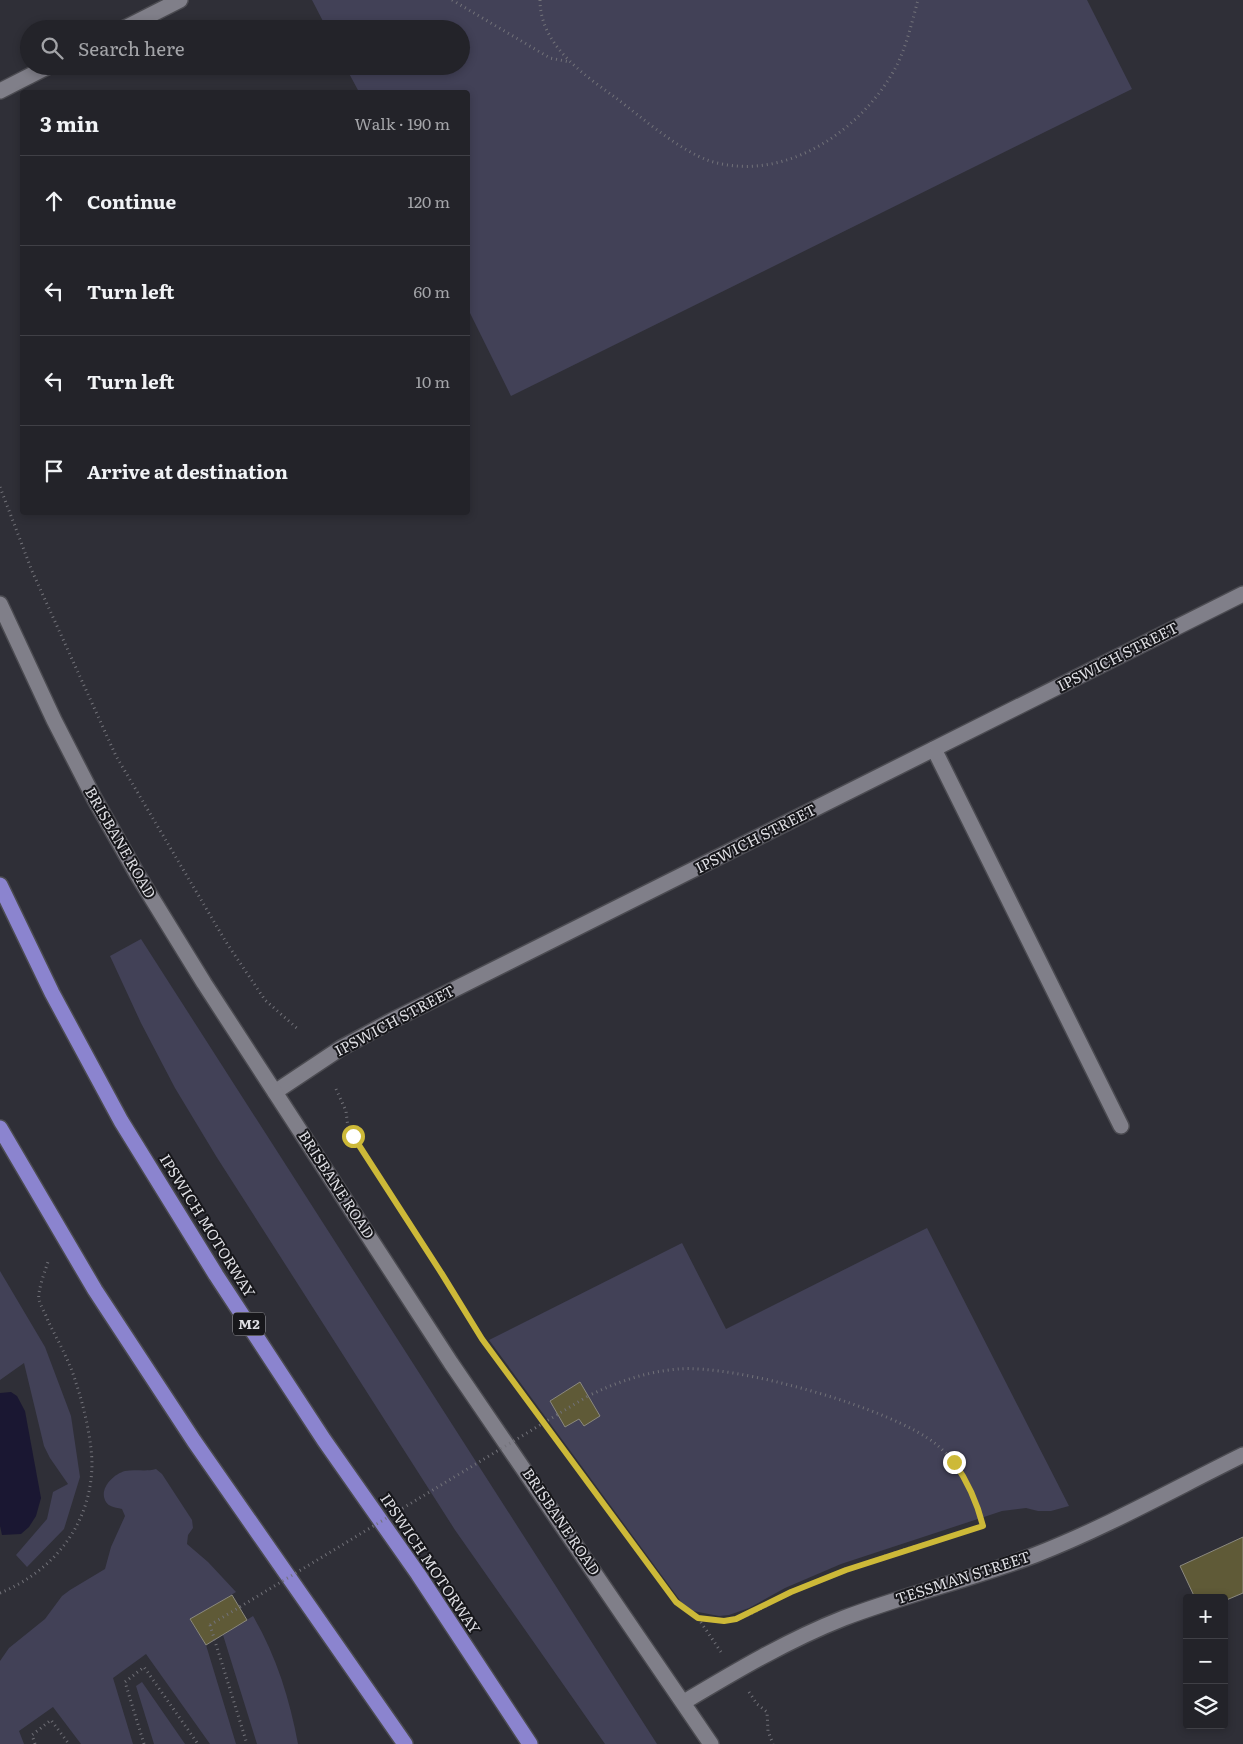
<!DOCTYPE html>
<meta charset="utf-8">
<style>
body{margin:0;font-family:Literata,serif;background:#2f2f35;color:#f1f3f6}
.controls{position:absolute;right:15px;bottom:15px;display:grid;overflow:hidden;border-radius:5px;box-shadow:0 2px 8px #0003}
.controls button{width:45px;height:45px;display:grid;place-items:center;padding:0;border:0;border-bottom:1px solid #404046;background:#232329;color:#f1f3f6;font:25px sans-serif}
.stop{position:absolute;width:15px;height:15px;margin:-11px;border:4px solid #cdb938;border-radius:50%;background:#fff}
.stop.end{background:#cdb938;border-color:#fff;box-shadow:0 1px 5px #0008}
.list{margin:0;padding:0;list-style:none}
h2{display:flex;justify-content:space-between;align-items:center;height:65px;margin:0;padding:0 20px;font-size:21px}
h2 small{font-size:16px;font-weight:400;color:#a3a4a8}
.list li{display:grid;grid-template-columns:32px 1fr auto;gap:15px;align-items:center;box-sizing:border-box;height:90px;padding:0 20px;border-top:1px solid #404046}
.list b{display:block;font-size:19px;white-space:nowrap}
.list em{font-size:16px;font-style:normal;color:#a3a4a8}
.icon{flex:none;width:28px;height:28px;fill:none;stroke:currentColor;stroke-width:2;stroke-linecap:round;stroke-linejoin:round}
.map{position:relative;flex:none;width:1243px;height:1744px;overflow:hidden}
.search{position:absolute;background:#232329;box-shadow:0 2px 8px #0003;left:20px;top:20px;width:450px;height:55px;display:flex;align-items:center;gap:12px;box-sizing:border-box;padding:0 18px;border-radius:28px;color:#a3a4a8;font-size:19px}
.panel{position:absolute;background:#232329;box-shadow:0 2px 8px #0003;left:20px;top:90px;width:450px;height:425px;border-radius:5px}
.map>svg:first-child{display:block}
.green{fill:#424157}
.water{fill:#1a1732}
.building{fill:#5f5a37;stroke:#8b897f}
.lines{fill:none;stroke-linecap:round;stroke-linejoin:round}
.service-casing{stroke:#4b4b51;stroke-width:18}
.minor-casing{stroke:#4b4b51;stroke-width:18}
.tertiary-casing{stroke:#4b4b51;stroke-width:18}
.motorway-casing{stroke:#4b4b51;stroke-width:18}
.path{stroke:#727279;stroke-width:3;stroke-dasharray:1 4;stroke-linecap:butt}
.service{stroke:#807f89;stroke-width:15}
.minor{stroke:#807f89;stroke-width:15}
.tertiary{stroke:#807f89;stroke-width:15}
.motorway{stroke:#8b84cf;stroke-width:15}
.path-bridge{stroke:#727279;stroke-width:3;stroke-dasharray:1 4;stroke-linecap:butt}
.route{stroke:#cdb938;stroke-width:6}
.labels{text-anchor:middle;stroke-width:4;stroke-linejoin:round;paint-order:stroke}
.shield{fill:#17171b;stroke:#a2a2a7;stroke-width:1}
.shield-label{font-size:14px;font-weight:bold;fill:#dedee3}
.street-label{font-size:15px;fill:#dedee3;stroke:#17171b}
</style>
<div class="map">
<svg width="1243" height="1744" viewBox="0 0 1243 1744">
<rect width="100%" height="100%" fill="#2f2f37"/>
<path class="green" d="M312,0h775l45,89 -621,307 -43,-87v-217h-109l-14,-26h116v-37h-134z
M141,939l516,805h-52l-150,-214 -239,-374 -41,-68 -34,-65 -31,-67z
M927,1228l142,278 -18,5h-13l-12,-3 -24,3 -12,4 -149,49 -56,24 -36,20 -20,7 -10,1 -31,-6 -6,-7 -193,-263 193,-97 44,86z
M0,1271l45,76 26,69 9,61 -16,52 -37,38 -11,-12 31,-36 6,-27 15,-8 -18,-26 -6,-12 -20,-83 -24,17z
M156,1469l6,5 30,46 1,8 -5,7 -1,9 21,18 28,30 -46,28 16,25 30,99h-26l-64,-90 -33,24 20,66h-52l-28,-37 -34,24 5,13h-24v-83l9,-13 36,-29 17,-23 8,-6 35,-21 6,-22 14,-31 -3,-7c-8,-2 -16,-2 -18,-12 -2,-11 10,-23 21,-26 10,-2 21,1 31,-2z
M253,1616c23,39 37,84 45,128h-41l-34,-109z
M142,1682l43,62h-31l-18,-58z"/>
<path class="water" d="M11,1392l6,4 8,15 16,87 -5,18 -7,11 -8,7 -19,1 -2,-9v-133z"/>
<path class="building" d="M580,1382l20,34 -16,10 -5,-7 -14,8 -15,-26z
M1243,1537v56l-19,8v-3h-29l-15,-32z
M232,1595l15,25 -41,25 -16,-26z"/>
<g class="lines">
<g class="service-casing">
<path id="service" d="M934,749l187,377"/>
</g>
<g class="minor-casing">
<path id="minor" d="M123,29l57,-29
M0,91l49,-25
M275,1092l66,-44 50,-27 852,-427"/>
</g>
<g class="tertiary-casing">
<path id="tertiary" d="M0,604l54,116 40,78 43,76 67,109 247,380 260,381
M684,1702c52,-31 104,-62 160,-84 63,-24 128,-39 191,-63 72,-28 139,-66 208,-100"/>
</g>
<g class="motorway-casing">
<path id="motorway" d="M0,885l52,108 69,128 95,154 108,165 94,134 112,170
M0,1128l95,162 99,151 211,303"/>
</g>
<path class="path" d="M452,0l98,58 20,4
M540,0c0,45 43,74 76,98 25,19 64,53 94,63 75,23 153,-31 187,-96 10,-21 15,-43 21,-65
M0,487l32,84 84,185 110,186 39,58 34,30
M336,1089l10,22 2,17 5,8 89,138 39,65 195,263c14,12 28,20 47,19 24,-1 46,-18 66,-28 18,-9 38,-16 57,-23 44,-17 91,-30 137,-44 -8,-31 -21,-60 -46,-81 -44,-37 -202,-81 -259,-76 -33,3 -61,13 -90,27
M0,1593c54,-22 91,-69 92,-128 0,-23 -8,-59 -16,-82 -6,-21 -18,-42 -28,-62 -2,-7 -7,-14 -9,-21 -2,-8 7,-32 10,-41
M698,1618l23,34
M210,1625l37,119
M749,1692l8,12 10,8 1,19 5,13
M35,1744l-3,-9 19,-15 18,24
M144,1744l-19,-62 19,-15 54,77"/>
<use href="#service" class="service"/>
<use href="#minor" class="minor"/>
<use href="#tertiary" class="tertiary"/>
<use href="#motorway" class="motorway"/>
<path class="path-bridge" d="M210,1625l378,-229"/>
</g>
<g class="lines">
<path class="route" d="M353,1136l89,138 40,65 194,263 22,16 26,3 12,-2 55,-27 55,-22 137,-44c-6,-24 -15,-44 -29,-64"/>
</g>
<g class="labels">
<rect class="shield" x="233" y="1312.5" width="32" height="23" rx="4"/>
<g class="shield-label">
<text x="249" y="1329">M2</text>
</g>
<g class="street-label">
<text transform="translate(1118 657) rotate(-27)" y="5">IPSWICH STREET</text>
<text transform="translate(756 839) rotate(-27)" y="5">IPSWICH STREET</text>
<text transform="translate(120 843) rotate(60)" y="5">BRISBANE ROAD</text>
<text transform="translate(395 1021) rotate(-28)" y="5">IPSWICH STREET</text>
<text transform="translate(336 1185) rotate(57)" y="5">BRISBANE ROAD</text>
<text transform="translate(207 1226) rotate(58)" y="5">IPSWICH MOTORWAY</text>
<text transform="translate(561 1522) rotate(56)" y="5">BRISBANE ROAD</text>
<text transform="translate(430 1564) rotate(56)" y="5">IPSWICH MOTORWAY</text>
<text transform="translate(963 1578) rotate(-18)" y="5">TESSMAN STREET</text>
</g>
</g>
</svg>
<div class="controls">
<button>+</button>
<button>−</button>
<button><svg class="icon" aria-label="layers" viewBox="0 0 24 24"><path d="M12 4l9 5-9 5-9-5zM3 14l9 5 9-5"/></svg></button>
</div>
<div class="stop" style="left:353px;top:1136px"></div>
<div class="stop end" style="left:954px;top:1462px"></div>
<div class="search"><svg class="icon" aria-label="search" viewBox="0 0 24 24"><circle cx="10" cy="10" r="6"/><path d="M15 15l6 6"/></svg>Search here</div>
<section class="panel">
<h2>3 min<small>Walk · 190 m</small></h2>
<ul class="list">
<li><svg class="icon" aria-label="ahead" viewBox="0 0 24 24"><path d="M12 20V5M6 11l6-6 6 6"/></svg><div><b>Continue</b></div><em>120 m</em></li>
<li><svg class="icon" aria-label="left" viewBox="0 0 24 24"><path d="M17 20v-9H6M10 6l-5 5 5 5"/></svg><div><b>Turn left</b></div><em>60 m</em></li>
<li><svg class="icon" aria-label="left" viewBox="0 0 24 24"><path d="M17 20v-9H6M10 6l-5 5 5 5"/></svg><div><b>Turn left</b></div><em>10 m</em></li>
<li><svg class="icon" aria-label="arrive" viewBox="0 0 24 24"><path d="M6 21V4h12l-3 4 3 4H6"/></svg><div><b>Arrive at destination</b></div></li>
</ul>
</section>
</div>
